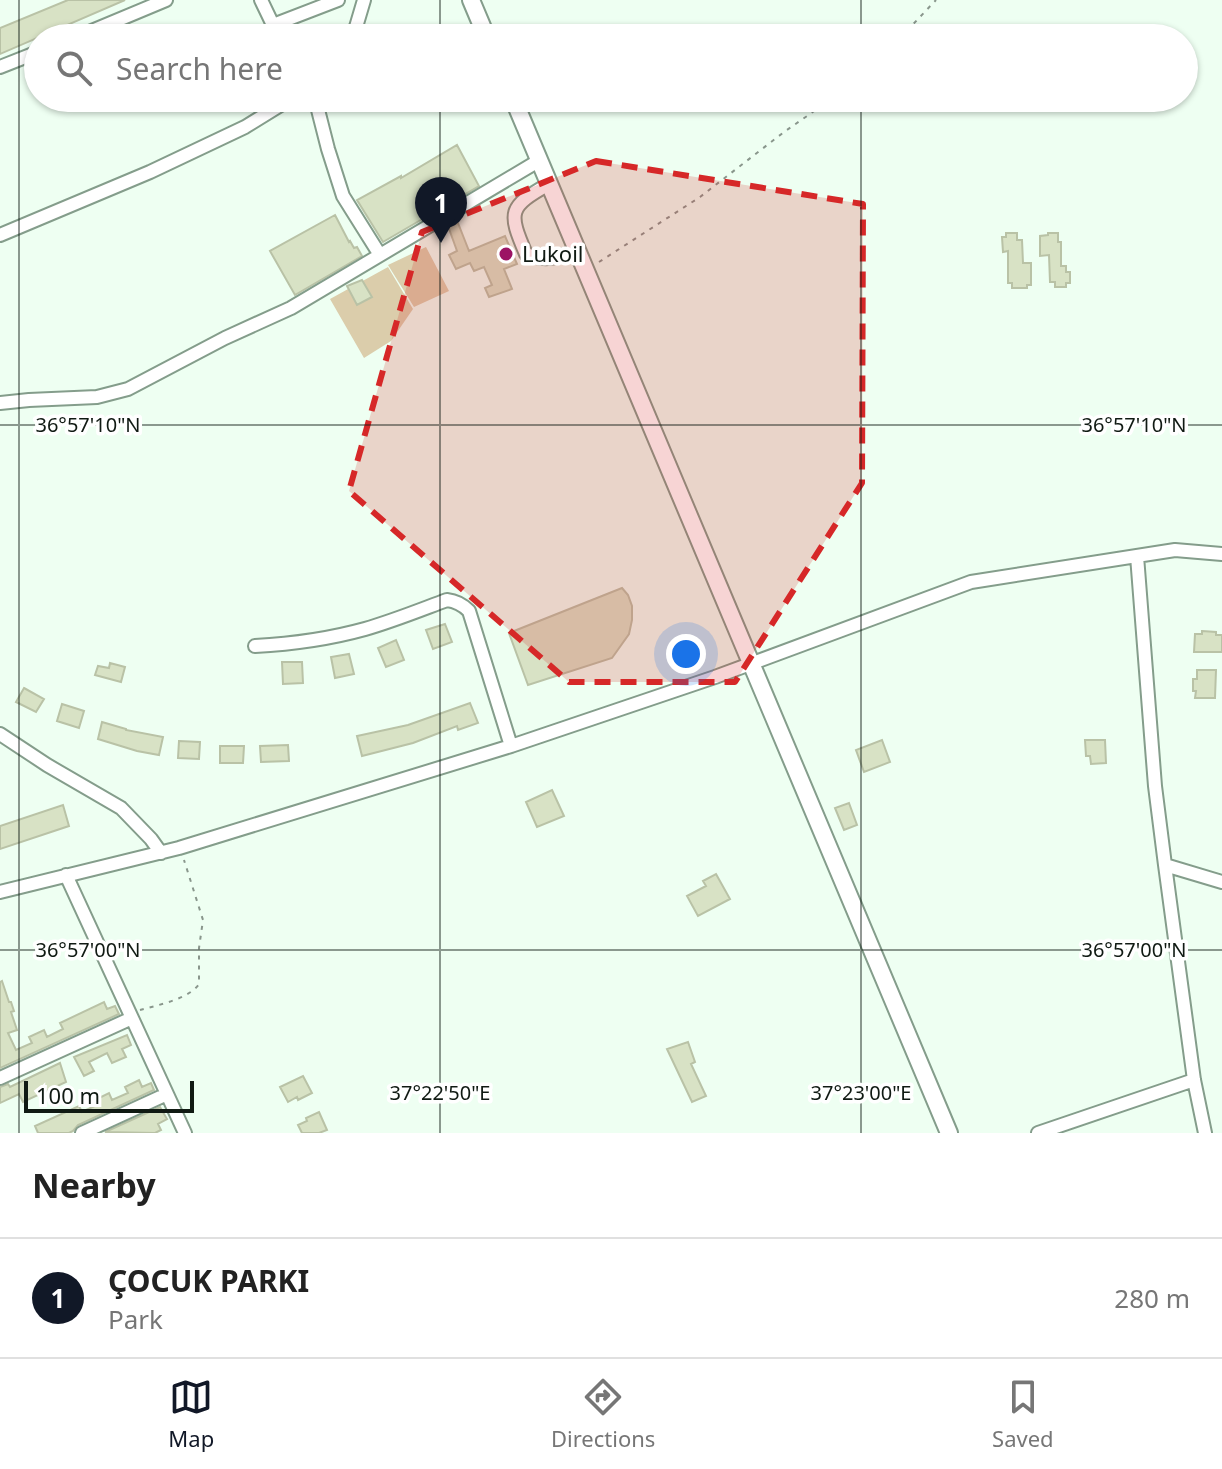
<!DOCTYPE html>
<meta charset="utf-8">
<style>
body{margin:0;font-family:"Noto Sans",sans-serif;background:#f6f6f6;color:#222}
.scale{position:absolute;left:24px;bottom:20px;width:170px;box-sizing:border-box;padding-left:8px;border:4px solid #101a13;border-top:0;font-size:22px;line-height:28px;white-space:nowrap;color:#101a13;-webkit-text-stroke:6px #fff;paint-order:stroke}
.you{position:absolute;left:686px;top:654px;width:28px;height:28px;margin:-20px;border:6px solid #fff;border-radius:50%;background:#1a73e8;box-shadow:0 0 0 12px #1a73e833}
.badge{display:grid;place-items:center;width:52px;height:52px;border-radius:50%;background:#111827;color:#fff;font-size:26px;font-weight:700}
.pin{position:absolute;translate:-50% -66px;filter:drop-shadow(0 2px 4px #0008)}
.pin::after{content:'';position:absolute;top:42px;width:28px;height:24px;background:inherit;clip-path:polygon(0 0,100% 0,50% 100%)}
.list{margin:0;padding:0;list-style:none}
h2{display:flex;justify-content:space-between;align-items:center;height:104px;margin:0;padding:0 32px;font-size:34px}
h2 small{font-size:26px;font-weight:400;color:#767676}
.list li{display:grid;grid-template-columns:52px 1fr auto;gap:24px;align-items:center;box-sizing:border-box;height:120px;padding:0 32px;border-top:2px solid #e0e0e0}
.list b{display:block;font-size:30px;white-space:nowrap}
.list p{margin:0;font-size:26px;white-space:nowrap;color:#767676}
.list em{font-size:26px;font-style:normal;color:#767676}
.icon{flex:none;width:44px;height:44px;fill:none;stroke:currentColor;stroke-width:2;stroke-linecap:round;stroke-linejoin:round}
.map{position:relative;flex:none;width:1222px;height:1133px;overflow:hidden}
.search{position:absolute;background:#fff;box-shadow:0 2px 6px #0004;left:24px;right:24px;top:24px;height:88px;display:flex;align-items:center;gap:20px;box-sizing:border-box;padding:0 28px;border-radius:44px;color:#767676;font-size:30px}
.sheet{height:224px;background:#fff}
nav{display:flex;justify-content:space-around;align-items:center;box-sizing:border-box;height:112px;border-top:2px solid #e0e0e0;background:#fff;font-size:22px;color:#767676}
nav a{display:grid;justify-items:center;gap:4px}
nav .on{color:#111827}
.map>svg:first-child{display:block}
.green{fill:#dbcdab}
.building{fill:#d8e2c5;stroke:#b9c2a6;stroke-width:2}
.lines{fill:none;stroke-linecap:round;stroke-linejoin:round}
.minor-casing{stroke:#849d8b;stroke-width:16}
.major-casing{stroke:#849d8b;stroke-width:20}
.path{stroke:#89968c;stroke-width:2;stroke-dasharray:4 6;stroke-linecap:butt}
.minor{stroke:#fff;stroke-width:12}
.major{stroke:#fff;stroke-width:16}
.marked{fill:#d62828;fill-opacity:0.2;stroke:#d62828;stroke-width:6;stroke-dasharray:16 10;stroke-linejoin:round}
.ticks{fill:none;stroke:#101a13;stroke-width:2;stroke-opacity:0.45}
.poi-dot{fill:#9c1364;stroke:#fff;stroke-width:3}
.labels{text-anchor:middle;stroke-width:7;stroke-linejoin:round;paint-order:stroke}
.poi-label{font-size:22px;fill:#101a13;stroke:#fff;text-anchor:start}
.ticks-label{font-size:20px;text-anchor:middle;fill:#101a13;stroke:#fff;stroke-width:7;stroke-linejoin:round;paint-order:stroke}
</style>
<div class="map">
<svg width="1222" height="1133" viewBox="0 0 1222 1133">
<rect width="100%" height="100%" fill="#eefff2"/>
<path class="green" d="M426,247l23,44 -35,16 -26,-42z
M388,267l25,42 -22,32 -27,17 -34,-59z"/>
<path class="building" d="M68,0h57l-125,54v-26z
M457,145l22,41 -96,56 -26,-42 44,-24v2z
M335,215l14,27 1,-1 4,7 3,-1 5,9 -67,39 -25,-44z
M458,223l11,28 36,-15 12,28 -13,5 8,20 -23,8 -4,-9 7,-3 -8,-18 -10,4 -4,-8 -14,6 -7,-14 8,-4 -9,-25z
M1006,233h11v7h5l1,23h8v22h-4v3h-15v-5h-4v-32l-5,1 -1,-15h4z
M1048,233h10v9h3v24h5v6h4v11h-4v4h-11v-5h-5l-1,-27 -9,1v-20l8,-1z
M362,280l10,17 -15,8 -10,-19z
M622,588l6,7 4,11v14l-3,14 -17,24 -84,27 -19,-52z
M445,624l7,18 -19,7 -7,-19z
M1202,631l14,1v3h6v17h-28l1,-18h7z
M396,640l8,20 -18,7 -8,-19z
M349,654l5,20 -19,4 -4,-21z
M282,662h20l1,21 -20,1z
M110,663l15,4 -4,15 -26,-7 3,-9 11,2z
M1197,670h19l-1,28h-20l1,-7h-3v-12h4z
M24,688l20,11 -8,13 -20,-10z
M470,703l8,20 -20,7 -1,-4 -44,17 -51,13 -5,-20 51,-11z
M62,704l22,7 -5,17 -22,-7z
M102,722l24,7v1l37,7 -4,18 -22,-4 -39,-12z
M882,740l8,22 -26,10 -8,-22z
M1085,740h20l1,23 -15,1 -1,-8h-4z
M179,741l21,1 -1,17 -21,-1z
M288,745l1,16 -28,1 -1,-16z
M220,746h24l-1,17h-23z
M552,790l12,26 -27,11 -11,-25z
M849,803l8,22 -13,5 -9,-22z
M63,805l6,21 -69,23v-23z
M716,874l14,25 -32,17 -11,-20 19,-10 -3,-5z
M2,981l7,21h2l3,9 -3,1 6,18 -9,3 8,17 16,-7 -3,-6 15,-7 3,7 16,-8 -3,-6 44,-21 3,7 8,-3 4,8 -119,54v-86z
M127,1035l4,10 -9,4 4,8 -14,6 -5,-10 -18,9 5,9 -10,5 -10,-19z
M688,1042l7,20 -4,2 15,32 -14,6 -25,-53z
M60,1063l6,19 -43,20 -4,-8 -19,9v-16l8,-3 2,3z
M303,1076l9,17 -14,7 -1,-3 -9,5 -8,-15z
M139,1080l3,7 9,-4 3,7 -76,35 -5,6 -4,2h-31l-3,-7 44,-20 3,6 15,-7 -2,-5 14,-7 3,7 16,-7 -3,-6z
M160,1107l7,12 -9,5 3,6 -6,3 -50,-1z
M319,1112l8,18 -8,3h-17l-4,-8 9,-4 -1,-3z"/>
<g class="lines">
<g class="minor-casing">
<path id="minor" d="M261,0l12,25 65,-25
M75,38l91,-38
M348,38l8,-11 8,-27
M0,67l38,-15
M315,98l13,51 15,47 37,59
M549,184c-41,23 -41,28 -23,70 19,8 33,3 52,-3
M0,235l150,-63 95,-45 47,-29
M0,403l29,-3 68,-3 31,-8 97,-51 66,-30 249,-148
M1137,556l18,230 10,79
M255,646c37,-2 74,-7 110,-17 28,-8 55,-19 82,-29 9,1 16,5 22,11l42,135
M0,734l47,31 74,43 30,31 10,14
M66,875l119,258
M0,892l179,-44 332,-102 204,-69 256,-95 204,-32 47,4
M0,1078l132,-60
M82,1133l85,-39
M1038,1133l156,-53
M1205,1133l-11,-53 -29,-215 57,17"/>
</g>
<g class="major-casing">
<path id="major" d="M471,0l16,38
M513,98l436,1035"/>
</g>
<path class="path" d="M900,38l36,-38
M599,262l101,-65 84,-65 49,-34
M140,1010c18,-5 49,-11 59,-26v-36l4,-28 -19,-60"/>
<use href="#minor" class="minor"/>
<use href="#major" class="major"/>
</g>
<path class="marked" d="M596,161l267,43 -1,279 -127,199h-166l-220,-191 73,-259z"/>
<path class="ticks" d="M19,0v1133M440,0v38M861,0v38M440,98v1035M861,98v1035M0,425h1222M0,950h1222"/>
<circle class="poi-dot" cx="506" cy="254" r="8"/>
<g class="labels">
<g class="poi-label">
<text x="522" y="262">Lukoil</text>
</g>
</g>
<g class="ticks-label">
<text x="88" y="432">36°57'10"N</text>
<text x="1134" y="432">36°57'10"N</text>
<text x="88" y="957">36°57'00"N</text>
<text x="1134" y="957">36°57'00"N</text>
<text x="440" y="1100">37°22'50"E</text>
<text x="861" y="1100">37°23'00"E</text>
</g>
</svg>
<div class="scale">100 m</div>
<div class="you"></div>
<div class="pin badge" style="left:441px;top:243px">1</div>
<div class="search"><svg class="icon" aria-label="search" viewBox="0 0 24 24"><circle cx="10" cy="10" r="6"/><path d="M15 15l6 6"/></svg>Search here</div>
</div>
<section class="sheet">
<h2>Nearby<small></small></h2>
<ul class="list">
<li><span class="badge">1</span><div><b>ÇOCUK PARKI</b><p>Park</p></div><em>280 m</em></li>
</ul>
</section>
<nav>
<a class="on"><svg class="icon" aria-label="map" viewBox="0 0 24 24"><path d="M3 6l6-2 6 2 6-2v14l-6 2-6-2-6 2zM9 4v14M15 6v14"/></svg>Map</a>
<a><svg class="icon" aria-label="directions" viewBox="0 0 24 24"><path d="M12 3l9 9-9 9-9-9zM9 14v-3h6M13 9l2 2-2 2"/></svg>Directions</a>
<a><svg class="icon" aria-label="saved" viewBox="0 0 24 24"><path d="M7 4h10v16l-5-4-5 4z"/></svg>Saved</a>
</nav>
